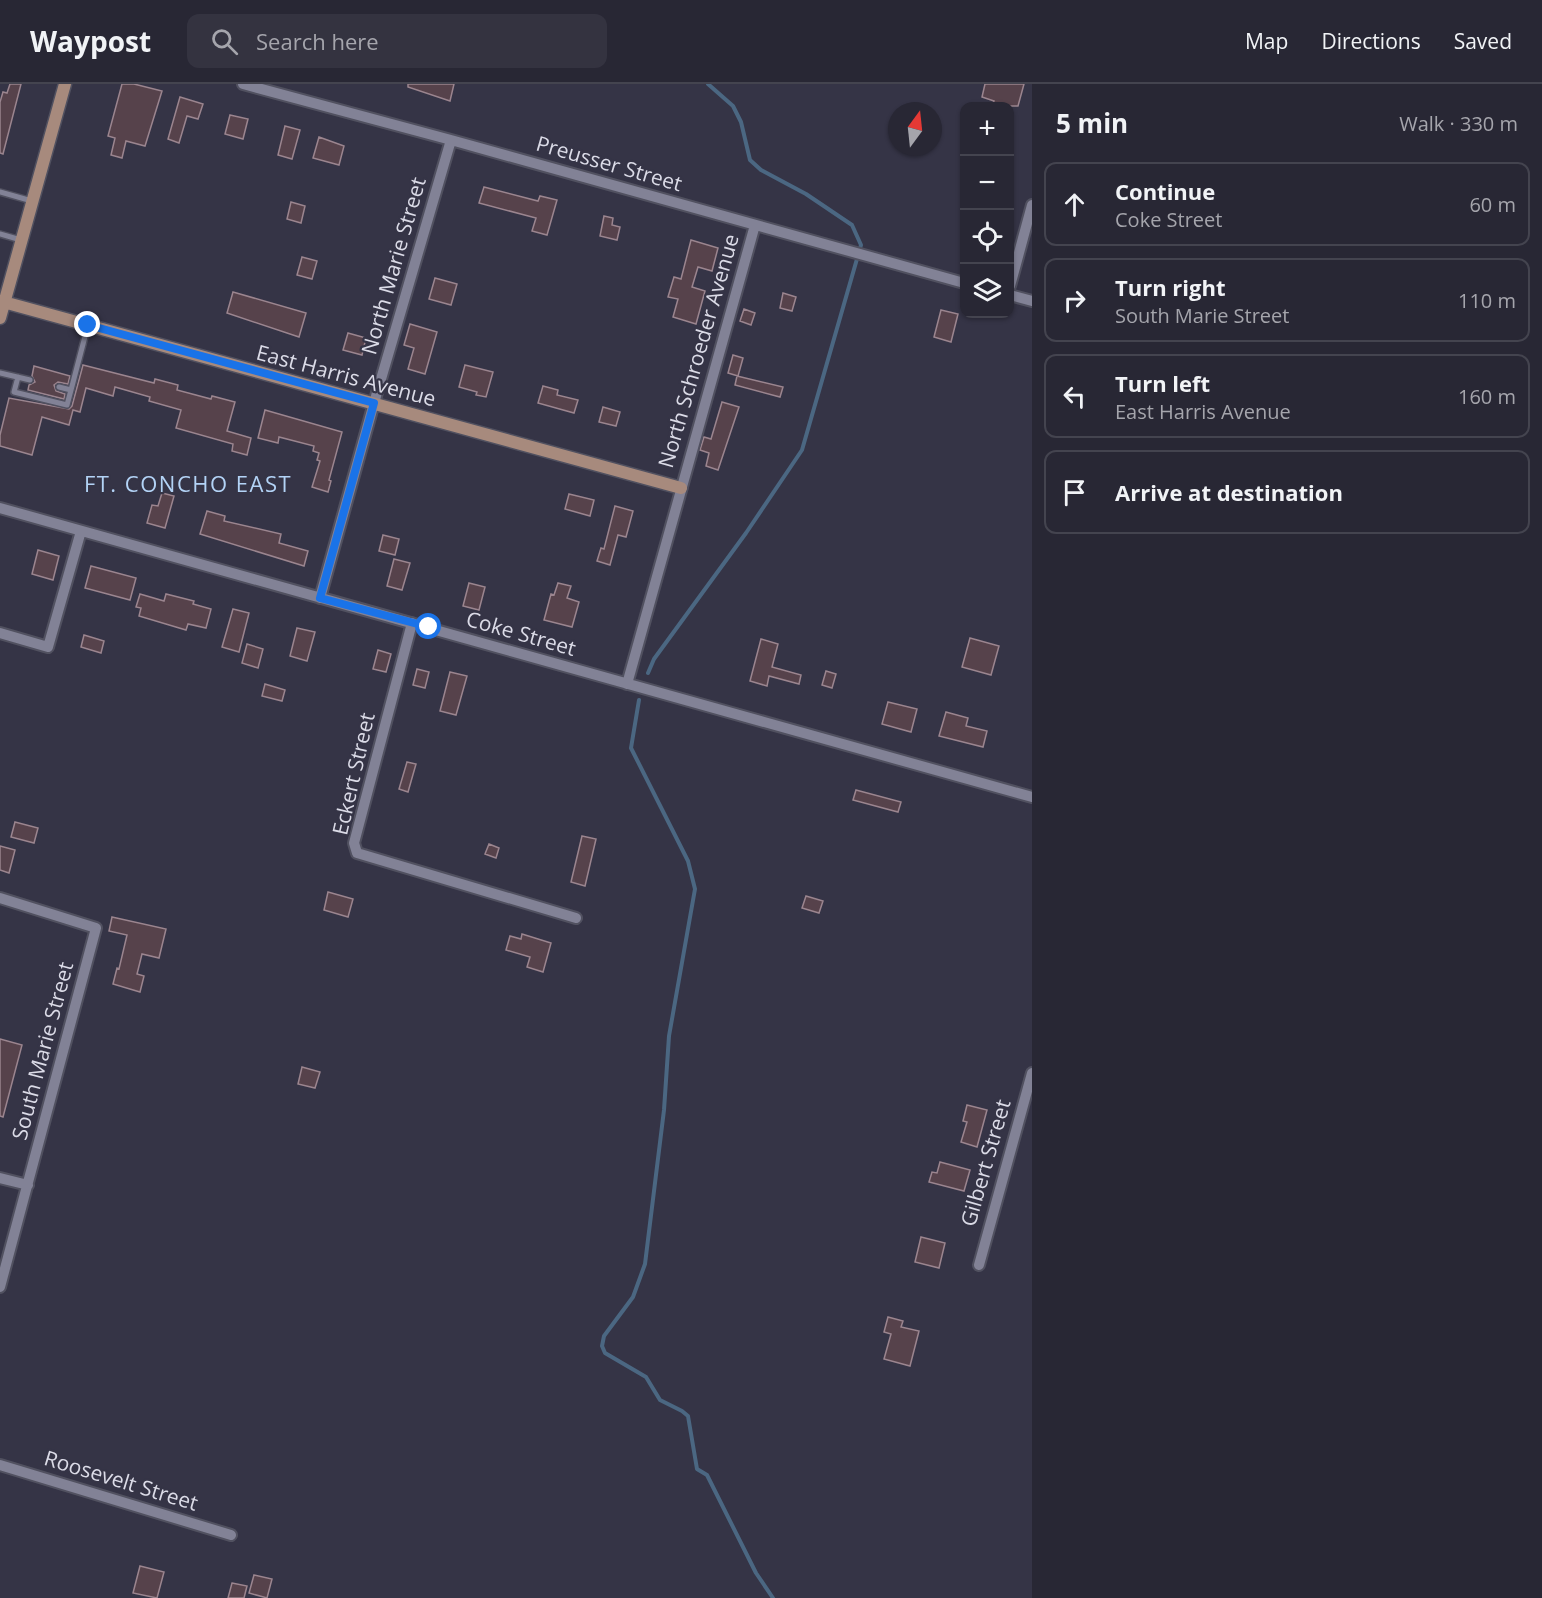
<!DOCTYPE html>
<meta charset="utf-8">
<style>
body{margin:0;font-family:"Open Sans",sans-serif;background:#343340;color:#f1f3f6}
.controls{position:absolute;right:18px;top:18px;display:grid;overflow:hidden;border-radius:12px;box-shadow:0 2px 4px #0004}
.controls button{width:54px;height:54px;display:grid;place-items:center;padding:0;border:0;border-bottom:2px solid #44444f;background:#282734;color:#f1f3f6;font:30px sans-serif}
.compass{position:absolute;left:888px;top:18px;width:54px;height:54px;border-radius:50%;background:#282734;box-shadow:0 2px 4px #0004;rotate:15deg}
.stop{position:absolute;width:18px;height:18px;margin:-14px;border:4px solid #1a73e8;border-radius:50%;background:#fff}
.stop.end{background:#1a73e8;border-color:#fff;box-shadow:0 2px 6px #0008}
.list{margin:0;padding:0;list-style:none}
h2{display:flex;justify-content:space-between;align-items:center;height:78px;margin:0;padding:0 24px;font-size:26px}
h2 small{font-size:20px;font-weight:400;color:#a5a5ac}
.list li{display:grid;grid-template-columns:39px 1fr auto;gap:18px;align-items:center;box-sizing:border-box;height:84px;margin:0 12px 12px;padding:0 12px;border:2px solid #44444f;border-radius:12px}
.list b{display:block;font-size:22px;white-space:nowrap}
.list p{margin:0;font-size:20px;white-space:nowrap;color:#a5a5ac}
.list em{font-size:20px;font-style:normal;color:#a5a5ac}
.icon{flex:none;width:33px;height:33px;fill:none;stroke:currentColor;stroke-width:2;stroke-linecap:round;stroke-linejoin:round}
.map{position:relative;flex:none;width:1032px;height:1514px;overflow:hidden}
header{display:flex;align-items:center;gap:36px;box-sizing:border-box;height:84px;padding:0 30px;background:#282734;border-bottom:2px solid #44444f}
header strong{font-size:28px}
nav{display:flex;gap:33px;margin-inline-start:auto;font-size:21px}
.search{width:420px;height:54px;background:#343340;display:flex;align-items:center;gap:15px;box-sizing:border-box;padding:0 21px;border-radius:12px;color:#a5a5ac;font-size:22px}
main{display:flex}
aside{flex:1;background:#282734}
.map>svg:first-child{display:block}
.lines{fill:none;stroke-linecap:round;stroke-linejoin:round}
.stream{stroke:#4b6782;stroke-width:4}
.building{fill:#56424b;stroke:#9b858f;stroke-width:1.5}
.lane-casing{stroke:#515160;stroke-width:8}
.street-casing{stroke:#515160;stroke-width:14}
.secondary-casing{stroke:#515160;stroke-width:15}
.lane{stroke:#828296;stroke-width:5}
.street{stroke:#828296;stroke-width:10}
.secondary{stroke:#a78a7d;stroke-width:12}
.route{stroke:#1a73e8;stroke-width:8}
.labels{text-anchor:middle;stroke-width:4.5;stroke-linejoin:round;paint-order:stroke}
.street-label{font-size:21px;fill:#dbdbe7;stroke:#353446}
.neighbourhood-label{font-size:22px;letter-spacing:1.5px;fill:#b3d3f6;stroke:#353446}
</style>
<header>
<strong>Waypost</strong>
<div class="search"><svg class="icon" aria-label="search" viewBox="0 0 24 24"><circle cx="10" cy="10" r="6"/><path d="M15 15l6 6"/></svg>Search here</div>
<nav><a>Map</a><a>Directions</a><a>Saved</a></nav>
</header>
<main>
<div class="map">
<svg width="1032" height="1514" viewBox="0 0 1032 1514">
<rect width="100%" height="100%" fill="#353446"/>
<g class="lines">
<path class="stream" d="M648,589l6,-14 92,-126 56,-83 59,-205 -9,-20 -46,-31 -45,-24 -11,-10 -9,-38 -8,-16 -25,-22
M639,616l-8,48 57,113 7,28 -26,147 -5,74 -19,154 -12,33 -29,39 -2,10 3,7 41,24 14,23 22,11 6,5 9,53 10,6 49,98 17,25"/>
</g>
<path class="building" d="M10,0h11l-18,70 -3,-1v-51l3,-10 4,1z
M122,0h12l28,7 -17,55 -19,-5 -4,17 -11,-3 4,-17 -7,-2z
M408,0h46l-4,17 -42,-14z
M985,0h39l-6,22h-26l2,-5 -12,-4z
M180,13l23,7 -5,15 -11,-3 -8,27 -11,-4z
M230,31l18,4 -5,20 -18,-5z
M285,42l15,4 -8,29 -14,-4z
M319,53l25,9 -5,19 -26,-7z
M484,103l54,14 2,-5 17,4 -10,35 -15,-4 4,-13 -57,-15z
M291,118l14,4 -4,17 -14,-4z
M604,132l9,2 -1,7 8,2 -3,13 -17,-4z
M691,156l27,8 -6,23 -14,-4 -6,20 13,4 -9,33 -23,-7 5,-18 -10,-2 6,-20 7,2z
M302,173l15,4 -5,18 -15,-4z
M435,194l22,6 -6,21 -22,-6z
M233,208l73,21 -7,24 -72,-24z
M783,209l13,4 -4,14 -12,-3z
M744,225l11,4 -4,12 -11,-4z
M941,226l17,4 -7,28 -17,-5z
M410,240l27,8 -12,42 -17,-5 6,-21 -10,-3z
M348,249l18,5 -4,17 -19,-5z
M733,271l10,3 -5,18 -10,-3z
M83,281l71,18 1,-4 23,6 -1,5 34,9 1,-3 23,6 -8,29 24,7 -4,17 -15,-4 1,-7 -57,-16 5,-18 -32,-9 1,-4 -35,-10 -2,9 -27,-8 -6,24 -7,-2 -4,15 -27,-8 -10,38 -32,-9v-11l9,-37 60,11 3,-3z
M465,281l28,7 -7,25 -10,-2 1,-3 -18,-5z
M34,282l36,10 -2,8 -10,-2 -4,3 2,6 9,3 -1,5 -36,-9 1,-5 6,-3 -3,-6z
M737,292l46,11 -3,10 -45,-12z
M543,302l15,4 -1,5 21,5 -4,13 -36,-10z
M722,318l17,5 -21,63 -12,-4 3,-13 -9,-3 4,-13 7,2z
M603,323l17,5 -4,14 -17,-4z
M265,326l77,22 -13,48 2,1 -3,11 -16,-5 8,-26 -3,-1 2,-7 -6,-2 1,-5 -35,-9 -1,6 -20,-5z
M162,409l12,3 -9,32 -18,-5 5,-18 6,1z
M569,410l25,6 -4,16 -25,-7z
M615,422l18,5 -7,26 -8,-2 -8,30 -13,-4 4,-13 3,1z
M207,427l18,5 -1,5 57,13 -2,9 29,8 -4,15 -104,-32z
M383,451l16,4 -4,16 -16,-4z
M38,466l21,6 -6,24 -21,-6z
M394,475l16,4 -8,27 -15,-4z
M91,482l45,12 -6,22 -45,-12z
M469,499l16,4 -6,23 -16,-4z
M558,499l13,3 -4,12 12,4 -7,25 -28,-7 7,-26 3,1z
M140,510l24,7 2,-7 28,7 -1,3 18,5 -5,19 -18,-4 -2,6 -47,-14 2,-8 -5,-1z
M233,525l16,4 -10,39 -17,-5z
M297,544l18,4 -8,29 -17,-5z
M84,551l20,6 -3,12 -20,-6z
M970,554l29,8 -8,29 -29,-8z
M761,555l17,5 -6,23 29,8 -2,9 -30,-8 -2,10 -17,-5z
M247,560l16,5 -5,19 -16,-5z
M378,566l13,4 -5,18 -13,-3z
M417,585l12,3 -4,16 -12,-3z
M826,587l10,3 -4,14 -10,-3z
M450,588l17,4 -11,39 -16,-4z
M265,600l20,6 -3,11 -20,-5z
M888,618l29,7 -6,23 -29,-8z
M946,628l22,6 -2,8 21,5 -4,16 -44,-11z
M407,678l9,2 -8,28 -9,-3z
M856,706l45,12 -3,10 -45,-12z
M15,738l23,6 -4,15 -23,-6z
M582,752l14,3 -11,47 -14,-4z
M489,760l10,4 -3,10 -11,-4z
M0,762l15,4 -6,23 -9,-3z
M328,808l25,7 -5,18 -24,-7z
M806,812l17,5 -4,12 -17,-5z
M112,833l54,12 -7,29 -17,-4 -5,20 7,2 -4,16 -27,-8 4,-16 2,1 8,-34 -18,-4z
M522,850l29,9 -8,29 -16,-5 3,-10 -24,-7 4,-14 11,3z
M0,955l22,6 -19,72 -3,-1z
M302,983l18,5 -5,16 -17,-4z
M967,1021l20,5 -10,37 -16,-5 6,-20 -4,-1z
M940,1078l30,8 -6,21 -35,-9 3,-10 5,1z
M921,1153l24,6 -6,25 -24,-6z
M888,1233l15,4 -2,6 18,4 -9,35 -26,-7 7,-25 -7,-2z
M140,1482l24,6 -7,26 -24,-5z
M254,1491l18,4 -5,19 -18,-5z
M232,1499l15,3 -3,12h-16z"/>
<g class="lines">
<g class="lane-casing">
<path id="lane" d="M0,108l32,9
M0,150l21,6
M0,289l30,7
M18,293l-4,15 53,13 4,-15
M59,303l12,3 17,-65"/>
</g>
<g class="street-casing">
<path id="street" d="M243,0l208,56 513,143
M1010,202l22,-81
M1010,211l22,6
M0,424l1032,289
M320,514l54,-195 77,-263
M412,539l-58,220 3,10 219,65
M0,549l48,14 33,-116
M627,600l128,-459
M0,814l96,30 -96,359
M0,1094l28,7
M979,1181l53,-192
M0,1381l231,70"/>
</g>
<g class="secondary-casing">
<path id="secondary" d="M0,217l681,187
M0,234l65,-234"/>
</g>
<use href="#lane" class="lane"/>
<use href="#street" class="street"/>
<use href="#secondary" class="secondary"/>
</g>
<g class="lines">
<path class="route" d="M88,241l286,78 -54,195 109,29"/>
</g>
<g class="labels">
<g class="street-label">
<text transform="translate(609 80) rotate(16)" y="7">Preusser Street</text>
<text transform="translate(394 182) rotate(-74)" y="7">North Marie Street</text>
<text transform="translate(699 267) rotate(-74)" y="7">North Schroeder Avenue</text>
<text transform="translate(346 292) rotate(15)" y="7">East Harris Avenue</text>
<text transform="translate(521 550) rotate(16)" y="7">Coke Street</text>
<text transform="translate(354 690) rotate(-77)" y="7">Eckert Street</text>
<text transform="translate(43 967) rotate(-75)" y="7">South Marie Street</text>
<text transform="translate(986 1079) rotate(-74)" y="7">Gilbert Street</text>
<text transform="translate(121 1397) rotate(17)" y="7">Roosevelt Street</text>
</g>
<g class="neighbourhood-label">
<text x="188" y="408">FT. CONCHO EAST</text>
</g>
</g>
</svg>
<div class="controls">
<button>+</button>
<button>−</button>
<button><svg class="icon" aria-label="locate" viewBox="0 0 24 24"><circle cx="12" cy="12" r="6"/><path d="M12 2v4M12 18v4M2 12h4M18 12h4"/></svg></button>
<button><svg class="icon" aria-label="layers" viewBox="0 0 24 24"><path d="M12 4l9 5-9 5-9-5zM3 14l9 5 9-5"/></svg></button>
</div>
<svg class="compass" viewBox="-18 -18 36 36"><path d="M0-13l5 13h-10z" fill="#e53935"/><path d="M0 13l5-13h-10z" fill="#a5a5ac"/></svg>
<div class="stop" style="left:429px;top:543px"></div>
<div class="stop end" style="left:88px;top:241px"></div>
</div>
<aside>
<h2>5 min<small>Walk · 330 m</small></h2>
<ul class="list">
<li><svg class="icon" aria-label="ahead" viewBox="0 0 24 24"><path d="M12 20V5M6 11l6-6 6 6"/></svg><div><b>Continue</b><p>Coke Street</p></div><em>60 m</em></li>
<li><svg class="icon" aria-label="right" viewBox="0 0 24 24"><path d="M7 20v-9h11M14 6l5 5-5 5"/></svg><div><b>Turn right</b><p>South Marie Street</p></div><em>110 m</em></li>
<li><svg class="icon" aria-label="left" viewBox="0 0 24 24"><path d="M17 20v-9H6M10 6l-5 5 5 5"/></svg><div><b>Turn left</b><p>East Harris Avenue</p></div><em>160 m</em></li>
<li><svg class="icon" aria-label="arrive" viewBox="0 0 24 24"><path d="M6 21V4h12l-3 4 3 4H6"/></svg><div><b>Arrive at destination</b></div></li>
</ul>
</aside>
</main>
